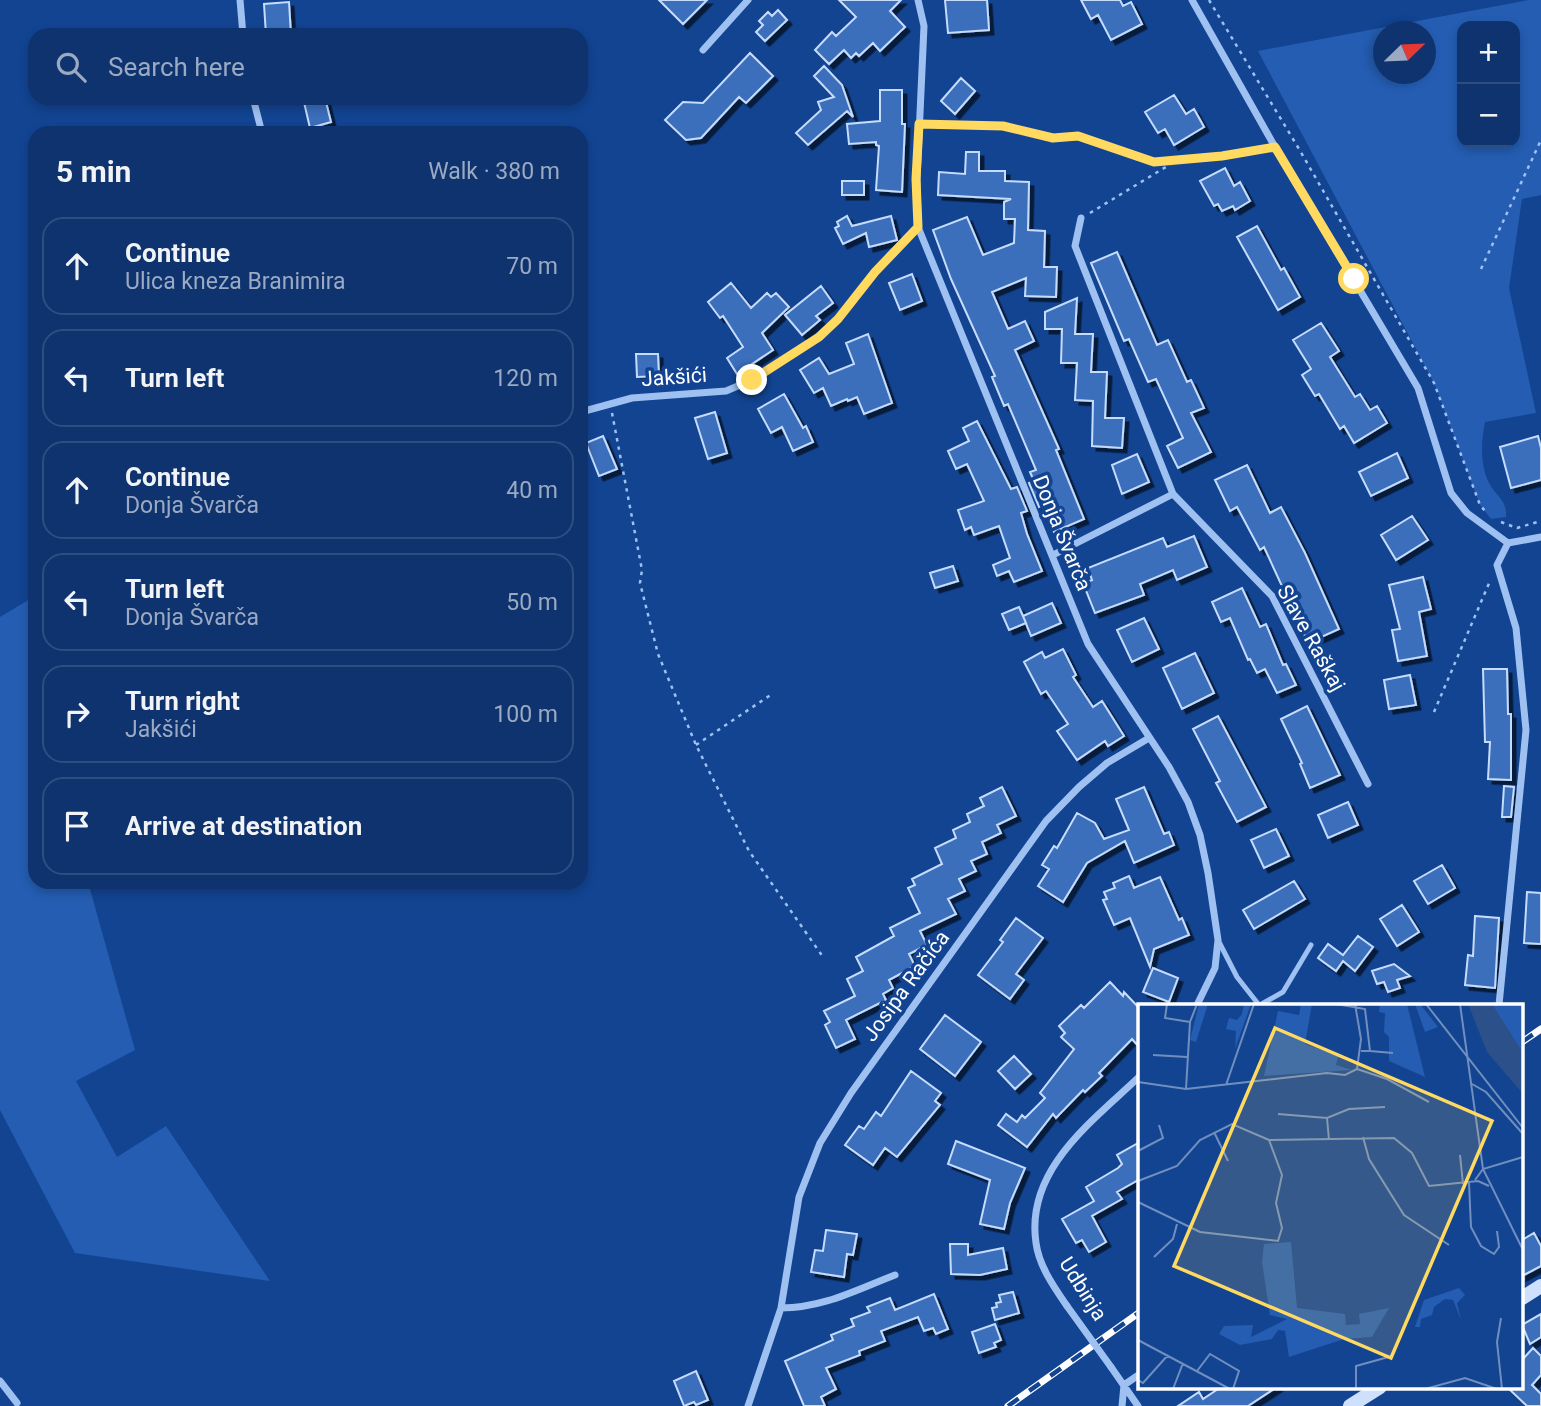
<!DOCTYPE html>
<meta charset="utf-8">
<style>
body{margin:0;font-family:Roboto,sans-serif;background:#173b73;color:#f1f3f6}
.controls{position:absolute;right:21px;top:21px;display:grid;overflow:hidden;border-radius:14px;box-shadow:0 4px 10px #0003}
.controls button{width:63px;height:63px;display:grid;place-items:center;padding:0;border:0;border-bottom:2px solid #2e4e81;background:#0e336e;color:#f1f3f6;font:35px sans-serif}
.compass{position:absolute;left:1373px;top:21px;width:63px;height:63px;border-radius:50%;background:#0e336e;box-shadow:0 4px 10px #0003;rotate:67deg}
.stop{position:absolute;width:21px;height:21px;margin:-16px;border:5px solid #ffd960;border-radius:50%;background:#fff}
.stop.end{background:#ffd960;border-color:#fff;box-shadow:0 2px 7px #0008}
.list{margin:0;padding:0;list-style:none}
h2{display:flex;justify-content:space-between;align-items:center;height:91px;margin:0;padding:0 28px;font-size:30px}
h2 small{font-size:23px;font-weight:400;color:#9baac2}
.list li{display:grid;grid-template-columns:46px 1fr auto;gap:21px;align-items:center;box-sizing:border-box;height:98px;margin:0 14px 14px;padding:0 14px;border:2px solid #2e4e81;border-radius:21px}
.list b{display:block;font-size:26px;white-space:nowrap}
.list p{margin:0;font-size:23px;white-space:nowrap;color:#9baac2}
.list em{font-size:23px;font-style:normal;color:#9baac2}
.icon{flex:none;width:38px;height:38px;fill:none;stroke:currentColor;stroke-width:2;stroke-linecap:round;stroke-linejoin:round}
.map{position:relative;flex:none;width:1541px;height:1406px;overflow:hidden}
.search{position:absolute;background:#0e336e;box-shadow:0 4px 10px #0003;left:28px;top:28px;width:560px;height:77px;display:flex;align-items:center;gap:18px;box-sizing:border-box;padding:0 24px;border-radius:21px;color:#9baac2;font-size:26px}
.panel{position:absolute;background:#0e336e;box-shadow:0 4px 10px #0003;left:28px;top:126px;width:560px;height:763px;border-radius:21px}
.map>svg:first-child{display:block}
.green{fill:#245db2;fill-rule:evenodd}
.building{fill:#3b6ebb;stroke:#c6dcfd;stroke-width:2;filter:url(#shadow)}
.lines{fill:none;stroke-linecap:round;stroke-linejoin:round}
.path{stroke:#9fc1f2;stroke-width:2.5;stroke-dasharray:3.5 5;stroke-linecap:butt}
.lane{stroke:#9fc1f2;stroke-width:5}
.street{stroke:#9fc1f2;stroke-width:7}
.secondary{stroke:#cee0fc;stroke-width:14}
.rail-casing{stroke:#fff;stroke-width:7}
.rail{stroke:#124492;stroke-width:4.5;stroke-dasharray:13;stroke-linecap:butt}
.street-bridge{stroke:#9fc1f2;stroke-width:7}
.route{stroke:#ffd960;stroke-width:9}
.labels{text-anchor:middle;stroke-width:7;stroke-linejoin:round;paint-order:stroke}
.street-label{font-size:21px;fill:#fff;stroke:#124492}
.inset-road{fill:none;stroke:#718fbe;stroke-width:2}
.view{fill:#ffd960;fill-opacity:0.15;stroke:#ffd960;stroke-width:3.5}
.inset-edge{fill:none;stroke:#fff;stroke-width:3.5}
</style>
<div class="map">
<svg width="1541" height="1406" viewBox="0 0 1541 1406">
<defs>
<filter id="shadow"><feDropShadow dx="4.5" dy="4.5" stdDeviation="0" flood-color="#0009"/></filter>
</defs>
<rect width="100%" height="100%" fill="#124492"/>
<path class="green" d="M1528,0h13v195l-19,4 -13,89 27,125 -51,9c-4,20 -5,43 4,61 8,15 18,16 17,34l-15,2 -11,-14 -46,-122 -176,-332zM1462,26h53v116h-53zM1384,32h42v42h-42z
M35,596v286h53l47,168 -59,31 41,76 49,-31 104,155 -195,-28 -75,-143v-493z"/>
<path class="building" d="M659,0h48l-24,24z
M839,0h62l-11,11 15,16 -25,24 -7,-8 -14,13 -3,-3 -5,5 -7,-8 -15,14 -14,-14 17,-18 4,4 20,-19z
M945,0h42l2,30 -41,3z
M1081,0h39l3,6 8,-4 11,22 -31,16 -13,-25 -7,4z
M289,2l2,33h-25l-2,-31z
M778,10l9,10 -22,21 -9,-9 7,-7 -4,-4 9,-9 4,4z
M750,53l23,23 -27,27 -7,-6 -38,41 -15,2 -21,-20 18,-18 20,1z
M824,66l18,19 11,32 -6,-6 -39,34 -12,-12 25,-23 -3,-8 16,-5 -20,-21z
M961,78l14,13 -20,23 -14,-13z
M880,90h22v34h3l-3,68 -26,-2 3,-44 -3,-1v-3l-27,2 -2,-20 33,-3z
M1174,95l12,19 8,-5 10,18 -30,18 -9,-16 -7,4 -13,-21z
M303,98h22l6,24 -21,6z
M966,152h13v19h26v10l24,1 -1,48 17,1 -1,36h13l-1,30 -31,-1 1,-18 -34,14 16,37 17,-8 9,20 -19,9 44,99 -3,1 28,69 -30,13 -11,-27 -4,2 -10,-24 5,-2 -4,-9 6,-2 -28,-66 -4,2 -12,-29 3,-1 -44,-97 -18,-49 34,-13 16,38 31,-12 1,-24h-11v-17l7,-3 -73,-4 1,-23 26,2z
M1225,168l9,18 6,-4 10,19 -15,9 -2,-4 -11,5 -4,-7 -4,2 -14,-25z
M842,181h22v14h-22z
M847,216l5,10 39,-10 6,24 -28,7 -3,-14 -23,11 -8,-16 4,-2 -2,-4z
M1257,226l24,44 3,-2 16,29 -22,13 -41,-73z
M1117,252l40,93 11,-5 19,42 4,-2 13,28 -13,5 20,39 -33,16 -11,-22 16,-8 -27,-59 -8,3 -19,-43 -5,2 -33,-78z
M912,274l10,27 -22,9 -11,-27z
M731,283l20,25 16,-15 4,4 5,-4 13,14 -27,26 11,17 -36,24 -10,-16 16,-11 -20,-31 -3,2 -12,-16z
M821,286l12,17 -17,13 4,4 -18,15 -17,-20z
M1077,298l-2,36h18l-2,38h16l-2,46h19l-2,30 -30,-2 1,-45 -18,-1 2,-37h-16l1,-34h-17v-17z
M1321,323l18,28 -9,6 25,40 5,-3 10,16 7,-4 10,17 -33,20 -10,-17 -4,3 -21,-35 -4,2 -13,-21 9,-6 -18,-29z
M868,334l24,69 -28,11 -7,-17 -9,4 -1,-2 -16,7 -8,-18 -9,5 -14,-23 19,-12 10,16 25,-10 -8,-21z
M636,354h22l1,22 -22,1z
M784,394l19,34 3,-2 7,16 -20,9 -11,-24 -11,6 -13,-24z
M715,412l12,41 -19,6 -13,-41z
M977,421l34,68 6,-2 10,24 -6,2 6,21 15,37 -28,11 -5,-11 -12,5 -4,-11 17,-7 -11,-32 -25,9 -3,-8 -6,3 -7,-20 26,-9 -17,-37 -11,5 -8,-18 21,-10 -6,-13z
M603,436l14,33 -18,7 -13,-33z
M1538,436l3,12v32l-30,8 -11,-41z
M1397,453l11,25 -37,18 -12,-24z
M1137,454l12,28 -27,12 -10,-29z
M1247,465l23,48 11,-6 24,46 34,76 -31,14 -44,-96 -4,3 -23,-43 -7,4 -15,-31z
M1412,516l16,24 -32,20 -15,-25z
M1194,536l13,31 -30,13 -4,-10 -33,14 4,11 -49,18 -12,-30 9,-3 -4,-12 75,-30 4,9z
M953,566l5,15 -23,7 -5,-15z
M1423,577l8,32 -12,3 8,44 -29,5 -6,-31 8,-1 -11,-44z
M1242,588l18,39 6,-3 17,41 3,-1 10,21 -19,8 -12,-24 -8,4 -7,-14 -2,1 -18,-42 -9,4 -9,-20z
M1052,603l9,20 -30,13 -8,-20z
M1019,607l7,16 -17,7 -7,-16z
M1144,618l15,31 -27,13 -15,-32z
M1063,649l13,26 -3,2 20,30 9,-6 22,35 -16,10 -3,-5 -28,19 -20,-29 11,-7 -22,-33 -5,3 -17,-32 18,-10 3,6z
M1195,653l19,40 -32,16 -19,-41z
M1483,669h24l1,45h3v66l-23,-1 2,-37h-5z
M1410,675l6,30 -27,4 -5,-29z
M1307,706l33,69 -30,13 -10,-24 2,-1 -21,-44z
M1218,716l48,91 -29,15 -21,-39 4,-2 -27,-52z
M1504,786l10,1 -3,30h-9z
M1002,787l14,29 -19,9 4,8 -19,9 5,12 -16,7 5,10 -17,8 6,12 -17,8 8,15 -36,17 7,14 -18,9 6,12 -26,14 4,8 -10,6 3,6 -40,20 9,19 -19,9 -11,-23 5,-3 -6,-11 31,-15 -8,-17 16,-8 -7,-14 38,-21 -4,-8 30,-15 -12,-25 7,-3 -3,-6 30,-15 -7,-16 21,-10 -3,-8 17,-8 -3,-8 17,-8 -4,-8z
M1144,787l20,47 5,-2 5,13 -40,18 -9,-22 -38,22 -24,39 -25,-16 11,-17 -7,-4 12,-19 3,2 20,-35 18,10 9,16 25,-9 -13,-31z
M1348,802l10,23 -30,13 -10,-23z
M1276,829l13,27 -25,12 -13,-28z
M1442,865l13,23 -27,16 -14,-23z
M1129,876l5,12 26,-11 19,43 3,-2 7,17 -35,14 -4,18 -20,-49 -16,7 -11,-25 4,-1 -3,-7 11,-4 -2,-5z
M1294,881l11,18 -51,30 -11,-19z
M1527,892l14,1v51l-17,-1z
M1402,905l17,27 -22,14 -17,-27z
M1475,916l24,2 -4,70 -30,-3 3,-30 5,1z
M1016,918l27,20 -27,36 8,6 -14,19 -32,-24 25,-33 -3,-2z
M1358,936l15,11 -18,24 -12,-10 -7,10 -18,-13 10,-14 15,11z
M1394,964l16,12 -13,4 3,8 -12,4 -4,-10 -7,2 -5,-13z
M1153,968l25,10 -9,24 -26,-10z
M1110,982l13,14 1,-4 16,17v39l-8,-9 -33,34 3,3 -17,16 -2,-2 -27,28 -3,-4 -26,33 -29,-22 8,-11 11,8 5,-7 3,3 20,-20 -5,-5 34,-44 -13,-12 4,-4 -6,-7 22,-21 3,3z
M945,1015l36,27 -26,34 -35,-27z
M1014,1056l17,18 -16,15 -17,-18z
M911,1071l30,22 -6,8 5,4 -43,52 -12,-9 -12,17 -28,-20 14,-19 5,3 12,-17 5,4z
M956,1141l69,27 -15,35 -6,26 -24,-5 10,-44 -42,-16z
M1140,1142v37l-23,13 5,7 -30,17 14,26 -17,10 -7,-12 -6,3 -14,-24 32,-18 -8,-14 32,-19 4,-4 -5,-9z
M826,1230l31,4 -4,21 -6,-1 -3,23 -33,-5 4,-22 8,1z
M1534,1233l7,13v20l-19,10v-36z
M950,1244h18v11l35,-7 4,21 -27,6 -29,-1z
M1013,1292l6,21 -24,7 -3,-12 5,-1 -1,-4 5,-1 -2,-7z
M934,1294l14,35 -12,5 -3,-6 -9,3 -6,-14 -37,14 4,10 -26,10 1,4 -34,13 10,21 -15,8 4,9h-21l-19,-45 48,-21 -2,-5 23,-9 -3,-7 19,-7 -3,-5 23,-9 5,12z
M1541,1314v23l-11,7 -8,-19z
M995,1324l6,16 -7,3 2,4 -17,6 -7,-21z
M1533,1348l8,8v19l-9,10 9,9v12h-14l-20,-19h15v-27z
M696,1371l12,29 -12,5 -2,-3 -10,4 -10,-25z
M1221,1387h56l-29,19h-70l21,-14 4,7z"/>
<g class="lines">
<path class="path" d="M1209,0l90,149 135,234 46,122 5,6
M1013,129l40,9 25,-2 77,26 67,-6 40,-7
M1090,213l84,-51
M1481,269l60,-129
M612,413l30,157 -2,13 18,71 38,91 53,106 74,106
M1501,522l16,6 24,-7
M1434,712l56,-131
M696,745l76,-51"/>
<path class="lane" d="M1218,940l19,37 22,28
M1260,1005l23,-13 28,-47"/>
<path class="street" d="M240,0l3,35
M918,0l6,26 -7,153 1,48 170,417 81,123 19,35 12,33 8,38 10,67 -3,28 -18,37
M1192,0l83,147 143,241 33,105 16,20 41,30
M703,50l45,-50
M253,98l9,35
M919,124l84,2
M1081,218l-6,28 98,248 99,102 96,188
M581,412l51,-14 94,-7 26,-11 67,-43 19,-18 37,-47 43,-45
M1508,543l33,-6
M1053,555l120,-61
M1499,1005l27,-275 -10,-102 -19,-63 11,-22
M1067,1306c-13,-19 -28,-40 -31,-63 -11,-74 57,-122 104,-167
M781,1308c42,0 75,-18 114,-33
M1111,1367l27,39
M0,1381l17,22
M748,1406l33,-98 18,-111 21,-54 31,-50 195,-272 33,-34 28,-24 42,-25
M1122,1406l2,-21 16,-11"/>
<path class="secondary" d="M1522,1298l19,-12
M1350,1406l30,-19"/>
<g class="rail-casing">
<path id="rail" d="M1522,1042l19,-13
M1008,1406l132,-94"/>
</g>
<use href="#rail" class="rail"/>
<path class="street-bridge" d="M1067,1306l44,61"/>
</g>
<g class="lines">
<path class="route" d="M752,380l67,-43 19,-18 37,-47 43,-45 -2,-48 3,-55 84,2 50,12 25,-2 76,26 68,-6 53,-9 79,132"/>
</g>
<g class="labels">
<g class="street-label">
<text transform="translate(674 377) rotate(-4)" y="7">Jakšići</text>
<text transform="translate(1062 533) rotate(68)" y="7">Donja Švarča</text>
<text transform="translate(1311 638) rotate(61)" y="7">Slave Raškaj</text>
<text transform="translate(906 986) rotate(-54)" y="7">Josipa Račića</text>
<text transform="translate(1083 1289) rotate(58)" y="7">Udbinja</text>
</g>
</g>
<g transform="translate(1138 1004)">
<rect width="385" height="385" fill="#124492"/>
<path d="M61,0h9l-12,38 -6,-2zM106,0h7l-16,45 1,-18 -10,-2 3,-11 8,2 5,-6zM163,0h11l-7,40 33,12 -2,9 16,5 -88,6 14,-65 21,4zM242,0h27l18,73 -36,-16v-24l-5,-5 1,-19 -6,-1zM277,0h5l18,23 -13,5zM354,0h31v49l-17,-20zM153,238l6,66 48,6 1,11 14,-1 -1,-10 30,-6 -17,29 -28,2 -55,18 -4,-26 -7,-1 -6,9 -32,6 -21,-11 5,-8 29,-1 -2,12 36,-18 -17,-4 -8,-53 2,-18zM321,284l6,7 -8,8 4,17 -8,-20 -8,-1 -11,8 -2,8 -11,4 -1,8h-5l9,-27z" fill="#245db2"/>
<path d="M330,0h24l31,49v41l-36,-42z" fill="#2b508a"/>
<path class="inset-road" d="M29,0l-2,14 25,4M198,0l29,5 5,42h-9M217,0l6,35 -4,30M288,0l97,124M322,0l23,165 40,81M232,47l23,2M15,51l34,2M219,65l30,10 42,23M0,78l48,7 141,-16 18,2 12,-6M334,80l14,8 37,42M88,81l28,-81M48,85l4,-67 7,-18M140,110l49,4 22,-9 36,-2M189,114l2,22M76,128l14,29M225,133l6,22 35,56 45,30M0,147l25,-13 -4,-13M322,151l3,29M337,176l8,-11 40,-12M0,177l39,-15 23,-26 32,-16 37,16 125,-2 18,15 17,33 49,-5 11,5M331,179l2,44 10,19 13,8 5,-7 -2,-16M0,198l62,30 78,9 4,-13 -6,-25 6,-28 -13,-35M16,253l19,-18 4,-15M363,314l-4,24 5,47M0,336l92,49M59,367l13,-17 29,17 -6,18M0,376l5,3 25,-28M35,385l10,-26M218,385v-23l36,-10M287,385l40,-11 32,11"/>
<path class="view" d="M137,24l217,93 -101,237 -217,-92z"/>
<rect width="385" height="385" class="inset-edge"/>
</g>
</svg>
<div class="controls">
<button>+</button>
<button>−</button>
</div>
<svg class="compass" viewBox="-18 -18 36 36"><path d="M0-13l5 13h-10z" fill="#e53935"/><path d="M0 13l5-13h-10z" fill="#9baac2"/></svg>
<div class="stop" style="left:1354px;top:279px"></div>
<div class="stop end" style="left:752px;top:380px"></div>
<div class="search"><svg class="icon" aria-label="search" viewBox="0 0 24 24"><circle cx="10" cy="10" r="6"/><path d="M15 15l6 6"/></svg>Search here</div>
<section class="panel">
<h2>5 min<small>Walk · 380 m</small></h2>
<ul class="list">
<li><svg class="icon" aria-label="ahead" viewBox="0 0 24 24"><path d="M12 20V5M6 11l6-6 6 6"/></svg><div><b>Continue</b><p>Ulica kneza Branimira</p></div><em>70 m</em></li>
<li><svg class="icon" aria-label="left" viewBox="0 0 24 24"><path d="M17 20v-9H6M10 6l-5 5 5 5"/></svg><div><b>Turn left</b></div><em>120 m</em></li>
<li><svg class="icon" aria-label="ahead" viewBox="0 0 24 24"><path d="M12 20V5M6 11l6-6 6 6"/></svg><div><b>Continue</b><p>Donja Švarča</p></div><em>40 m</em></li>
<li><svg class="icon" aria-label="left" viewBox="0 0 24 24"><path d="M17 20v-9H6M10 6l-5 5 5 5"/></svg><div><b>Turn left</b><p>Donja Švarča</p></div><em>50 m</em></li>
<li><svg class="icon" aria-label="right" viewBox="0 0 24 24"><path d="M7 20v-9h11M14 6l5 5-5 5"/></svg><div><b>Turn right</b><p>Jakšići</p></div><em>100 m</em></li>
<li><svg class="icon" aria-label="arrive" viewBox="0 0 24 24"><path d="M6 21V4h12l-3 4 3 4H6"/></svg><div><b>Arrive at destination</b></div></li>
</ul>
</section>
</div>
